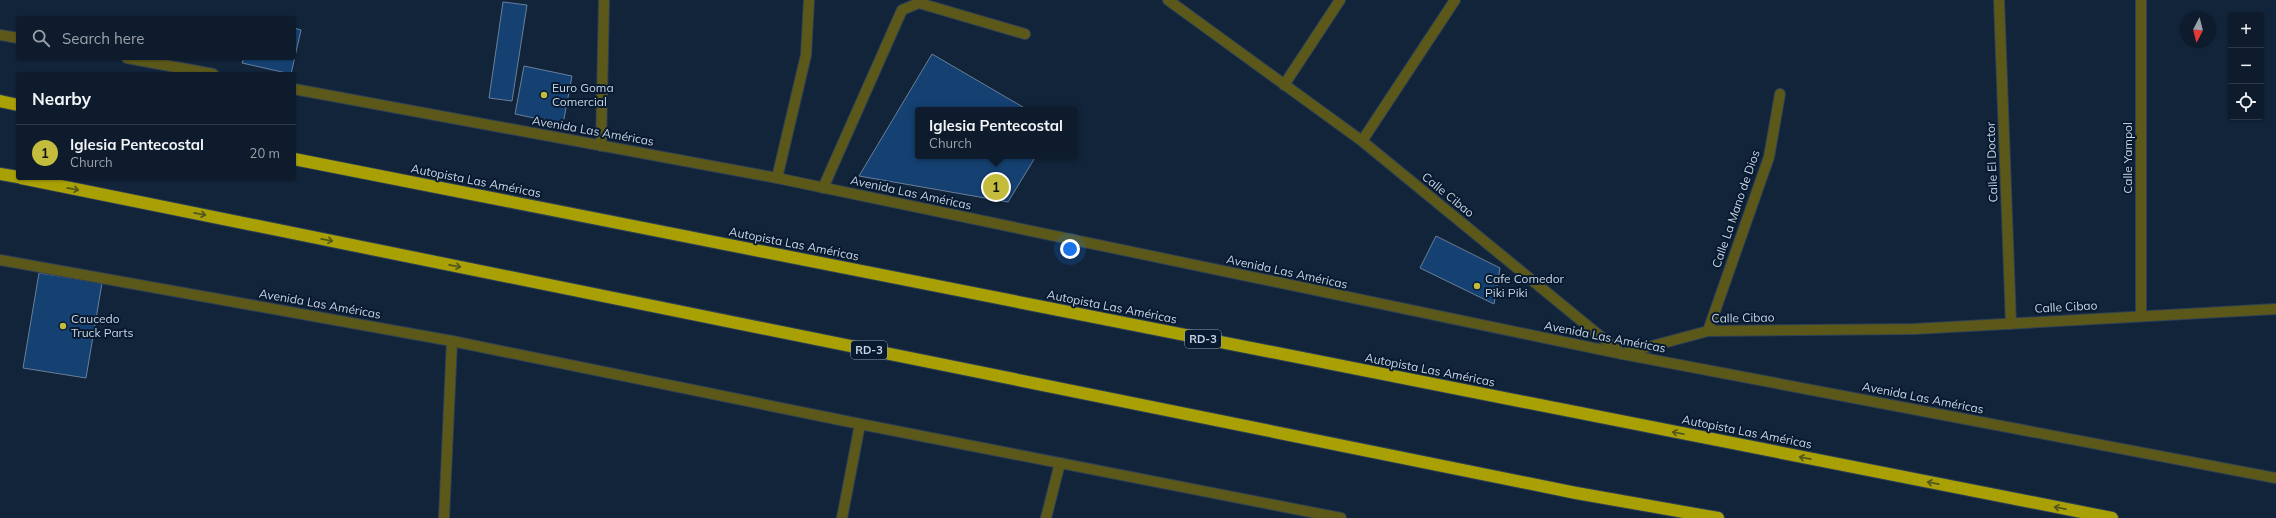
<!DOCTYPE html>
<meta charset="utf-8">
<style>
body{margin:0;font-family:Mulish,sans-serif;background:#162434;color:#f1f3f6}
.controls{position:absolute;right:12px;top:12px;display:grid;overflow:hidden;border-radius:4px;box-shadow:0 1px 3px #0004}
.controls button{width:36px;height:36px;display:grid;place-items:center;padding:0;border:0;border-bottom:1px solid #2d3948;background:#0d1b2c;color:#f1f3f6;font:20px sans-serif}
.compass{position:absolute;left:2180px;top:12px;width:36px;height:36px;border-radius:50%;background:#0d1b2c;box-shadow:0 1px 3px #0004;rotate:187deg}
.you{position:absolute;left:1070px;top:249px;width:14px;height:14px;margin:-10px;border:3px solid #fff;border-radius:50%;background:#1a73e8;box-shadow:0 0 0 6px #1a73e833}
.badge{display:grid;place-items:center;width:26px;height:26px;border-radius:50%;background:#c4bc3d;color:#111;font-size:13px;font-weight:700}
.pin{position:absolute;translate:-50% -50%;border:2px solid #fff;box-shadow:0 1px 4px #0006}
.popup{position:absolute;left:915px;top:107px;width:162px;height:52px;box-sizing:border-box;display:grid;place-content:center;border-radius:4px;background:#0d1b2c;filter:drop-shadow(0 1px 3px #0005);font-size:13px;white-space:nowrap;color:#9aa1a9}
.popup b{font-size:15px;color:#f1f3f6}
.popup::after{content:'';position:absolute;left:50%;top:100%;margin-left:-8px;border:8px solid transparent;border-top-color:#0d1b2c}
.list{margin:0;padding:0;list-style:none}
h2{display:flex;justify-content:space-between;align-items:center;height:52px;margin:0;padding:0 16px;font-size:17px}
h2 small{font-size:13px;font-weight:400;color:#9aa1a9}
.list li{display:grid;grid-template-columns:26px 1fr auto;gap:12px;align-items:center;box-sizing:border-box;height:56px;padding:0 16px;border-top:1px solid #2d3948}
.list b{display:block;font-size:15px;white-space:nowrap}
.list p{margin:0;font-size:13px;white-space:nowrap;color:#9aa1a9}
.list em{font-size:13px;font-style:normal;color:#9aa1a9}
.icon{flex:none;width:22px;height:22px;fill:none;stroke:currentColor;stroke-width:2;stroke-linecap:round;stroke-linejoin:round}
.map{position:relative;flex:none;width:2276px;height:518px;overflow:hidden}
.search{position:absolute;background:#0d1b2c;box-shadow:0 1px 3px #0004;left:16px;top:16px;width:280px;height:44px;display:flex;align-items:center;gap:10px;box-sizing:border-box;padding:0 14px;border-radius:4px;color:#9aa1a9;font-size:15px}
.panel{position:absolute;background:#0d1b2c;box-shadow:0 1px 3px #0004;left:16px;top:72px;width:280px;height:108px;border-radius:4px}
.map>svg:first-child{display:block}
.building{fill:#144172;stroke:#697f9a}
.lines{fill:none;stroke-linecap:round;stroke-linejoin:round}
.service-casing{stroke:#2e4055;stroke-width:12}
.minor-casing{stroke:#2e4055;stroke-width:12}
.tertiary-casing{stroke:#2e4055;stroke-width:12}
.motorway-casing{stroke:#2e4055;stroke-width:14}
.service{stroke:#5c581a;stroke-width:10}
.minor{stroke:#5c581a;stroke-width:10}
.tertiary{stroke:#5c581a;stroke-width:10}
.motorway{stroke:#a8a005;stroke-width:12}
.oneway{stroke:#50561d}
.poi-dot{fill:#c4bc3d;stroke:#081a30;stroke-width:1.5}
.labels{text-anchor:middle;stroke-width:4;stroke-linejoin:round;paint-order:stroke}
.shield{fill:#081a30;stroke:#8e9cad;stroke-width:1}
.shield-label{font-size:11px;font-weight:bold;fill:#c8d4e3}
.poi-label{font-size:12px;fill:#c8d4e3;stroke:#081a30;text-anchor:start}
.street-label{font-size:12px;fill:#c8d4e3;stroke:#081a30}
</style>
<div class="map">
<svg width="2276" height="518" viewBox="0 0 2276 518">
<rect width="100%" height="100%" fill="#11243a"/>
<path class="building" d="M503,2l24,3 -15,96 -23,-3z
M294,28l7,2 -10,44 -49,-11 2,-5h50z
M932,54l96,56h-110v46h118l-28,46 -149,-26z
M524,66l48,10 -9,48 -48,-10z
M1436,236l64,32 -6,36 -74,-36z
M39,273l63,10 -16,95 -63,-10z"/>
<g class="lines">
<g class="service-casing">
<path id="service" d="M601,146l3,-146
M777,178l29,-123 3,-55
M823,188l79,-178 17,-7 106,31"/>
</g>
<g class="minor-casing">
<path id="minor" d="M1168,0l194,141 260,213 86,-23 206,-2 362,-20
M1999,0l12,324
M1284,85l56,-85
M1362,141l93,-141
M2141,316v-316
M1708,331l61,-174 11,-63
M444,518l8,-177
M842,518l18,-94
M1046,518l14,-55"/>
</g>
<g class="tertiary-casing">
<path id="tertiary" d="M0,35l18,3
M127,58l86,16
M294,89l483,89 845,176 654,124
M0,260l452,81 408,83 481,94"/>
</g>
<g class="motorway-casing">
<path id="motorway" d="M0,101l18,4
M294,159l1818,359
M0,174l18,3
M21,178l1555,315 142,25"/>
</g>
<use href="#service" class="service"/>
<use href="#minor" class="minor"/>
<use href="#tertiary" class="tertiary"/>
<use href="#motorway" class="motorway"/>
</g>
<defs><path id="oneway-shaft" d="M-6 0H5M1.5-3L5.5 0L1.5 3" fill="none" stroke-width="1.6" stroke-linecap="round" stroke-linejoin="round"/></defs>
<g class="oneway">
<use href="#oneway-shaft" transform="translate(73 189) rotate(11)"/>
<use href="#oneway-shaft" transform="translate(200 214) rotate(11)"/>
<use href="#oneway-shaft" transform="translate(327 240) rotate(11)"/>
<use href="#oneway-shaft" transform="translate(455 266) rotate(11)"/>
<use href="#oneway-shaft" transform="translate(1678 433) rotate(-169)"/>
<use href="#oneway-shaft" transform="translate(1805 458) rotate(-169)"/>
<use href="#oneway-shaft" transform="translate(1933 483) rotate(-169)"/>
<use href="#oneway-shaft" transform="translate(2060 508) rotate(-169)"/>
</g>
<g class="poi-dot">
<circle cx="544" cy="95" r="4"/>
<circle cx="1477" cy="286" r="4"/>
<circle cx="63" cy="326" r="4"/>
</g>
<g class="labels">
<g class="shield">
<rect x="1185" y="330" width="36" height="18" rx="3"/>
<rect x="851" y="341" width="36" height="18" rx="3"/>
</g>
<g class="shield-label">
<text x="1203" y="343">RD-3</text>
<text x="869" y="354">RD-3</text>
</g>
<g class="poi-label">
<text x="552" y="92">Euro Goma<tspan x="552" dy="14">Comercial</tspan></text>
<text x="1485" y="283">Cafe Comedor<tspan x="1485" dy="14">Piki Piki</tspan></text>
<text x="71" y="323">Caucedo<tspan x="71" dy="14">Truck Parts</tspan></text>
</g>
<g class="street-label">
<text transform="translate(593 131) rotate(10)" y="4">Avenida Las Américas</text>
<text transform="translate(2128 158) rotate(-90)" y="4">Calle Yampol</text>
<text transform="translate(1992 162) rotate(-92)" y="4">Calle El Doctor</text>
<text transform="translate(476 181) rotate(11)" y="4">Autopista Las Américas</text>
<text transform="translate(911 193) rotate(12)" y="4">Avenida Las Américas</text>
<text transform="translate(1448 195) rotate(39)" y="4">Calle Cibao</text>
<text transform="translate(1736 209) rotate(-71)" y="4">Calle La Mano de Dios</text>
<text transform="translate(794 244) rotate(11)" y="4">Autopista Las Américas</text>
<text transform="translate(1287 272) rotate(12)" y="4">Avenida Las Américas</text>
<text transform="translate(320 304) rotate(10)" y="4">Avenida Las Américas</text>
<text transform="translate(1112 307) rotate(11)" y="4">Autopista Las Américas</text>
<text transform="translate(2066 307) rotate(-3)" y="4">Calle Cibao</text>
<text transform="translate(1743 318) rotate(-1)" y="4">Calle Cibao</text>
<text transform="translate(1605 337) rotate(11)" y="4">Avenida Las Américas</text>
<text transform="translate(1430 370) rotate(11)" y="4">Autopista Las Américas</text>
<text transform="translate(1923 398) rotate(11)" y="4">Avenida Las Américas</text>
<text transform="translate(1747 432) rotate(11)" y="4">Autopista Las Américas</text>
</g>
</g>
</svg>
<div class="controls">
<button>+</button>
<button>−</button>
<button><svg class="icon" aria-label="locate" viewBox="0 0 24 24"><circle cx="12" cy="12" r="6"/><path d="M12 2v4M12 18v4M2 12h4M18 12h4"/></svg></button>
</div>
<svg class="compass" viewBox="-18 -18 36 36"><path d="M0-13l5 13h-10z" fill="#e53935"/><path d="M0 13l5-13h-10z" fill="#9aa1a9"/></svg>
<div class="you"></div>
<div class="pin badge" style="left:996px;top:187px">1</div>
<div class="popup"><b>Iglesia Pentecostal</b>Church</div>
<div class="search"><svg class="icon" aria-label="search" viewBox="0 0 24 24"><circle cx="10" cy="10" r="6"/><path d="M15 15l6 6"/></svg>Search here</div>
<section class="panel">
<h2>Nearby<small></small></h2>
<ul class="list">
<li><span class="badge">1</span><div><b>Iglesia Pentecostal</b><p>Church</p></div><em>20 m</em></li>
</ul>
</section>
</div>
